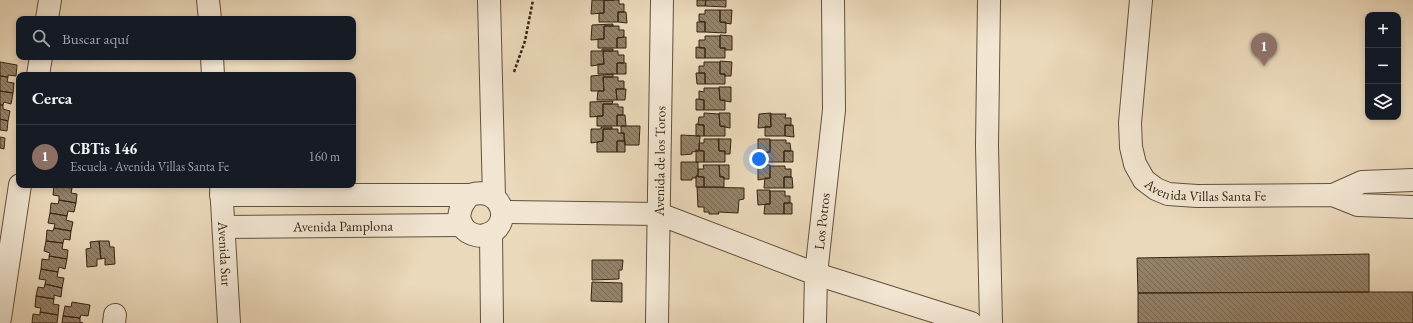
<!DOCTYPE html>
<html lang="es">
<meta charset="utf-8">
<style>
body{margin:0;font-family:"EB Garamond",serif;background:#242831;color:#f1f3f6}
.controls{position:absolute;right:12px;top:12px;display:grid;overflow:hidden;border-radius:8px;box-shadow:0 2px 6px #0003}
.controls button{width:36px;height:36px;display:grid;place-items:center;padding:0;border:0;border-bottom:1px solid #363941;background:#171b24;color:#f1f3f6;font:20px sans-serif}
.you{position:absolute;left:759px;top:159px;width:14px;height:14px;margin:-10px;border:3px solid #fff;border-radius:50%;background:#1a73e8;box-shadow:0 0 0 6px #1a73e833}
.badge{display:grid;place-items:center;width:26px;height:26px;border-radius:50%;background:#c59692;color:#fff;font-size:13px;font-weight:700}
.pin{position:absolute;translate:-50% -33px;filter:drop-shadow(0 1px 2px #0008)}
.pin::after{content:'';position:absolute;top:21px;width:14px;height:12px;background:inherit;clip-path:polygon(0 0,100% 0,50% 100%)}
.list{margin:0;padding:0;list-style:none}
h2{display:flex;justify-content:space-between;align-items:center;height:52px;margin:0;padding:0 16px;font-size:17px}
h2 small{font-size:13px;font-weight:400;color:#9ea1a6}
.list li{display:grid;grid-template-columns:26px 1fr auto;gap:12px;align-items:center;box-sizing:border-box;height:64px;padding:0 16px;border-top:1px solid #363941}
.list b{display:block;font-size:15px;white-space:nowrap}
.list p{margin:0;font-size:13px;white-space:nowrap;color:#9ea1a6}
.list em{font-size:13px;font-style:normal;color:#9ea1a6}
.icon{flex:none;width:22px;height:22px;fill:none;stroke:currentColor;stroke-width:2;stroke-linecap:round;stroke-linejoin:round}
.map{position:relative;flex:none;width:1413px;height:323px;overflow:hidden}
.search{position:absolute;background:#171b24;box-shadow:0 2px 6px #0003;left:16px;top:16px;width:340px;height:44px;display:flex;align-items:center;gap:10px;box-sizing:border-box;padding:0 14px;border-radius:8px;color:#9ea1a6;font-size:15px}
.panel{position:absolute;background:#171b24;box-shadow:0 2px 6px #0003;left:16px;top:72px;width:340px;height:116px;border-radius:8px}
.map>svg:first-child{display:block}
.building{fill:url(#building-back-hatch);stroke:#352411}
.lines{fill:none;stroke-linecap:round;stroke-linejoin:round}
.minor-casing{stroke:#62513c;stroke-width:24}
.tertiary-casing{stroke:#62513c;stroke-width:24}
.path{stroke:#352411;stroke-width:2.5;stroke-dasharray:3 2;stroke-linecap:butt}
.minor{stroke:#f2e6d3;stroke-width:22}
.tertiary{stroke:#f2e6d3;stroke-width:22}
.labels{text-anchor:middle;stroke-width:4;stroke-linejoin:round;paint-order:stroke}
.street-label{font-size:14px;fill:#352411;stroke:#f2e6d3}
</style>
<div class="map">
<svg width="1413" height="323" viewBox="0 0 1413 323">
<defs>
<pattern id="building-back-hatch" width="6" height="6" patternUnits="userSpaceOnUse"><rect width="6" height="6" fill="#948269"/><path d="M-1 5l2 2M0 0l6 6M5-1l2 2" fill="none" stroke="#7a6a55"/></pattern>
</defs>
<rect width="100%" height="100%" fill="#ebd9bb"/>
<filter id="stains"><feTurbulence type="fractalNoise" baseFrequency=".005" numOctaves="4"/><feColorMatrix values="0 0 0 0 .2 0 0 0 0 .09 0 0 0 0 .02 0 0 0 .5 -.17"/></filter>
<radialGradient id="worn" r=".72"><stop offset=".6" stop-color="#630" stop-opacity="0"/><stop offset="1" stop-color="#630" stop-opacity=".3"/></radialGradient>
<path class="building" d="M592,0h22h-10v13l-13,1z
M604,0h15v4h5v8h-6v10h-19v-9h5z
M697,0h9l-1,6h-8z
M706,0h20v7l-21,-1z
M705,10h15v12h6v11l-21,-1v-10l-6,-1v-7h6z
M720,10h12l-1,14 -11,-2z
M618,12h8l1,11 -9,-1z
M697,22h8v10h-8z
M613,24v2h-9v13l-13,1 1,-15z
M604,26h15v4h5v7l-7,1v10h-19v-9h6z
M720,35l12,1v14h-7v-2h-5z
M705,36h15v12h5v10h-20v-10h-6v-8h6z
M626,37v11h-9v-10z
M696,47l9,1v10h-9z
M602,49h11v2h-10l1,13 -13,2v-15h11z
M603,51h15v4h6v8h-7v11h-19v-10h6z
M720,61l12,1 -1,14h-6v-2h-5z
M0,62l17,3 -1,11 -8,-1v2l-8,-1z
M704,62h16v12h5v10h-20v-11h-6v-7h5z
M617,63h9v11h-9z
M696,73h9v11h-8z
M613,74v3h-10l1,14h-13v-15z
M0,76l8,1 -1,5 7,1 -1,10 -13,-2z
M603,77h15v4h6v8h-8l1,11h-20l1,-9h6z
M719,87h12v15l-11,-2z
M704,88h15l1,12h5v10h-21v-10l-5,-1v-8l5,1z
M616,89h10l-1,11h-8z
M0,91l13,2 -2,11 -7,-2 -1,3h-3z
M696,99l8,1v10h-8z
M613,101l-1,3h-9v12l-13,1v-15z
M603,104h15v3h5v8h-6v11h-20v-10h6z
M0,105h3v4l7,2 -2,10 -8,-2z
M704,113l15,1 1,12h5v10h-21v-11h-6v-1l1,-7h5z
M719,113h11v15l-10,-2z
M771,113v14l-13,1 1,-14z
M770,114h16l-1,4h6v8l-6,-1v11h-20v-10l6,1z
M617,115h8l1,11h-9z
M0,119l8,2 -1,10 -7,-1z
M696,124l8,1v11h-8z
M785,125h8l1,12 -9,-1z
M621,126h19l-1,19h-14l-1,-12h-3z
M601,127h11v2h-9v12l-12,2v-14h10z
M603,129h15v4h6v8h-7v11h-20v-10l6,-1z
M681,135l19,1 -1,15 -7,1v2l-11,1z
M0,137l5,1 -1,11 -4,-1z
M704,139h15v12h6v11h-21v-11h-5v-8h5z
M718,139h13l-1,15h-5v-3h-6z
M758,139h12v13l-12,2z
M770,140h16v3h4l1,8h-7v11h-19v-10h5z
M617,141h8v11h-8z
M696,150l8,1v11h-8z
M784,151h9v11h-9z
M681,162h17v14h-2v2h-4v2h-11z
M703,165h16l1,12h4v10h-20v-10h-6v-8h6z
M719,165h10v14h-5v-2h-4z
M758,165h12v13l-12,2z
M770,166h15v3h6v8h-7v11h-20l1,-10h5z
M696,176l8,1v10h-8z
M784,177h8l1,11h-9z
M54,185l18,3 -1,5 6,1 -1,9 -17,-3v-4l-6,-1z
M697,187l47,1v11l-5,1 -1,13 -20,-1 1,2h-10v-2h-5v-5h-6z
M757,190h13v14l-12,1z
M770,191h15v5h5v7h-6v11h-20l1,-10h5z
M59,200l17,3 -2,9 -6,-1 -1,5 -17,-3 1,-10 7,1z
M784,203h8v11h-8z
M50,213l17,3 -1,4 7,2 -2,9 -17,-3 1,-4 -7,-1z
M54,228l17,3 -1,9 -6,-1 -1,4 -17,-2 1,-11 6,1z
M46,241l17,2 -1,6 6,1 -1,9 -18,-3 1,-3 -6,-2z
M99,241l2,18h-4v7l-10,1 -1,-18 5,-1 -1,-6z
M99,241h10l1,6h4l1,17 -10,1v-7l-4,1z
M1369,254v38l-231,1 -1,-35z
M49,256l18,3 -2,10 -6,-2 -1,5 -17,-3 1,-10 7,1z
M592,260h31l-1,10h-3v9l-27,1z
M41,269l17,3 -1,5 7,1 -2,10 -17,-4 1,-4 -7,-1z
M592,282l30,1v19l-31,-1z
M45,284l17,4 -1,9 -7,-2v4l-18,-3 2,-9 6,1z
M1369,292h44v31h-275v-30z
M36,296l18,3 -1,5 6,1 -1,10 -18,-3 1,-4 -6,-1z
M72,302l18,3 -2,11 -7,-1 -1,3 -17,-2 2,-10 6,1z
M40,312l18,3 -1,8h-25l1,-9 7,1z
M63,316l17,2v4l3,1h-21z"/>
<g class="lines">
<g class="minor-casing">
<g id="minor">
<path d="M489,0l5,197"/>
<path d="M989,0l-2,146 4,177"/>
<path d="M47,19l3,-19"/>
<path d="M38,75l3,-18"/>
<path d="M502,212l157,2 157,60 155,49"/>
<path d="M491,233l1,90"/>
<path d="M0,318l20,-133"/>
<path d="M114,323l1,-8"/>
<path id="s1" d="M657,323l5,-323"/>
<path id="s2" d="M815,323l1,-49 18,-164 -1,-110"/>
</g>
</g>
<g class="tertiary-casing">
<g id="tertiary">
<path d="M208,0l2,19"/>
<path id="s3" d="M1141,0l-11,123 1,24 4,17 9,16 12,9 12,5 29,2 136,-1 25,10 55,2"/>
<path d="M212,57l1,18"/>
<path id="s4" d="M221,185l8,138"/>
<path d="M221,195h249c34,-11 44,33 15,40 -5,2 -12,0 -17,-3 -14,-10 -9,-27 2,-37"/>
<path d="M1333,195l29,-13 51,-2"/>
<path id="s5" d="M224,227l238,-2"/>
</g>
</g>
<path class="path" d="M514,72l11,-31 8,-41"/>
<use href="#minor" class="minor"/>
<use href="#tertiary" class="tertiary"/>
</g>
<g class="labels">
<g class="street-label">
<text dy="5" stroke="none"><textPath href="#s1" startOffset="162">Avenida de los Toros</textPath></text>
<text dy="5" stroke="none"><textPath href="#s3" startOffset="248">Avenida Villas Santa Fe</textPath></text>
<text dy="5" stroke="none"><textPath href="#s2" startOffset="102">Los Potros</textPath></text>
<text dy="5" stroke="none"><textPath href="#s5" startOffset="119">Avenida Pamplona</textPath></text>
<text dy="5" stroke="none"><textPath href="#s4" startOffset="69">Avenida Sur</textPath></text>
</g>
</g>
<rect width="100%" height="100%" filter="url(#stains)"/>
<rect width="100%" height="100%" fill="url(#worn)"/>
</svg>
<div class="controls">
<button>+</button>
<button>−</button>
<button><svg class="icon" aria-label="layers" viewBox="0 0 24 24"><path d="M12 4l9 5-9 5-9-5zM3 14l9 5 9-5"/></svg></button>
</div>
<div class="you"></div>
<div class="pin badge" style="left:1264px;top:66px;background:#8d6e63">1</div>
<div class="search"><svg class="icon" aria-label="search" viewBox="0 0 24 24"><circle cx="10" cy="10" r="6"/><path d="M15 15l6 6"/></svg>Buscar aquí</div>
<section class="panel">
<h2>Cerca<small></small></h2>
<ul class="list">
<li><span class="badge" style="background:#8d6e63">1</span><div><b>CBTis 146</b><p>Escuela · Avenida Villas Santa Fe</p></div><em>160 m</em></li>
</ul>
</section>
</div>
